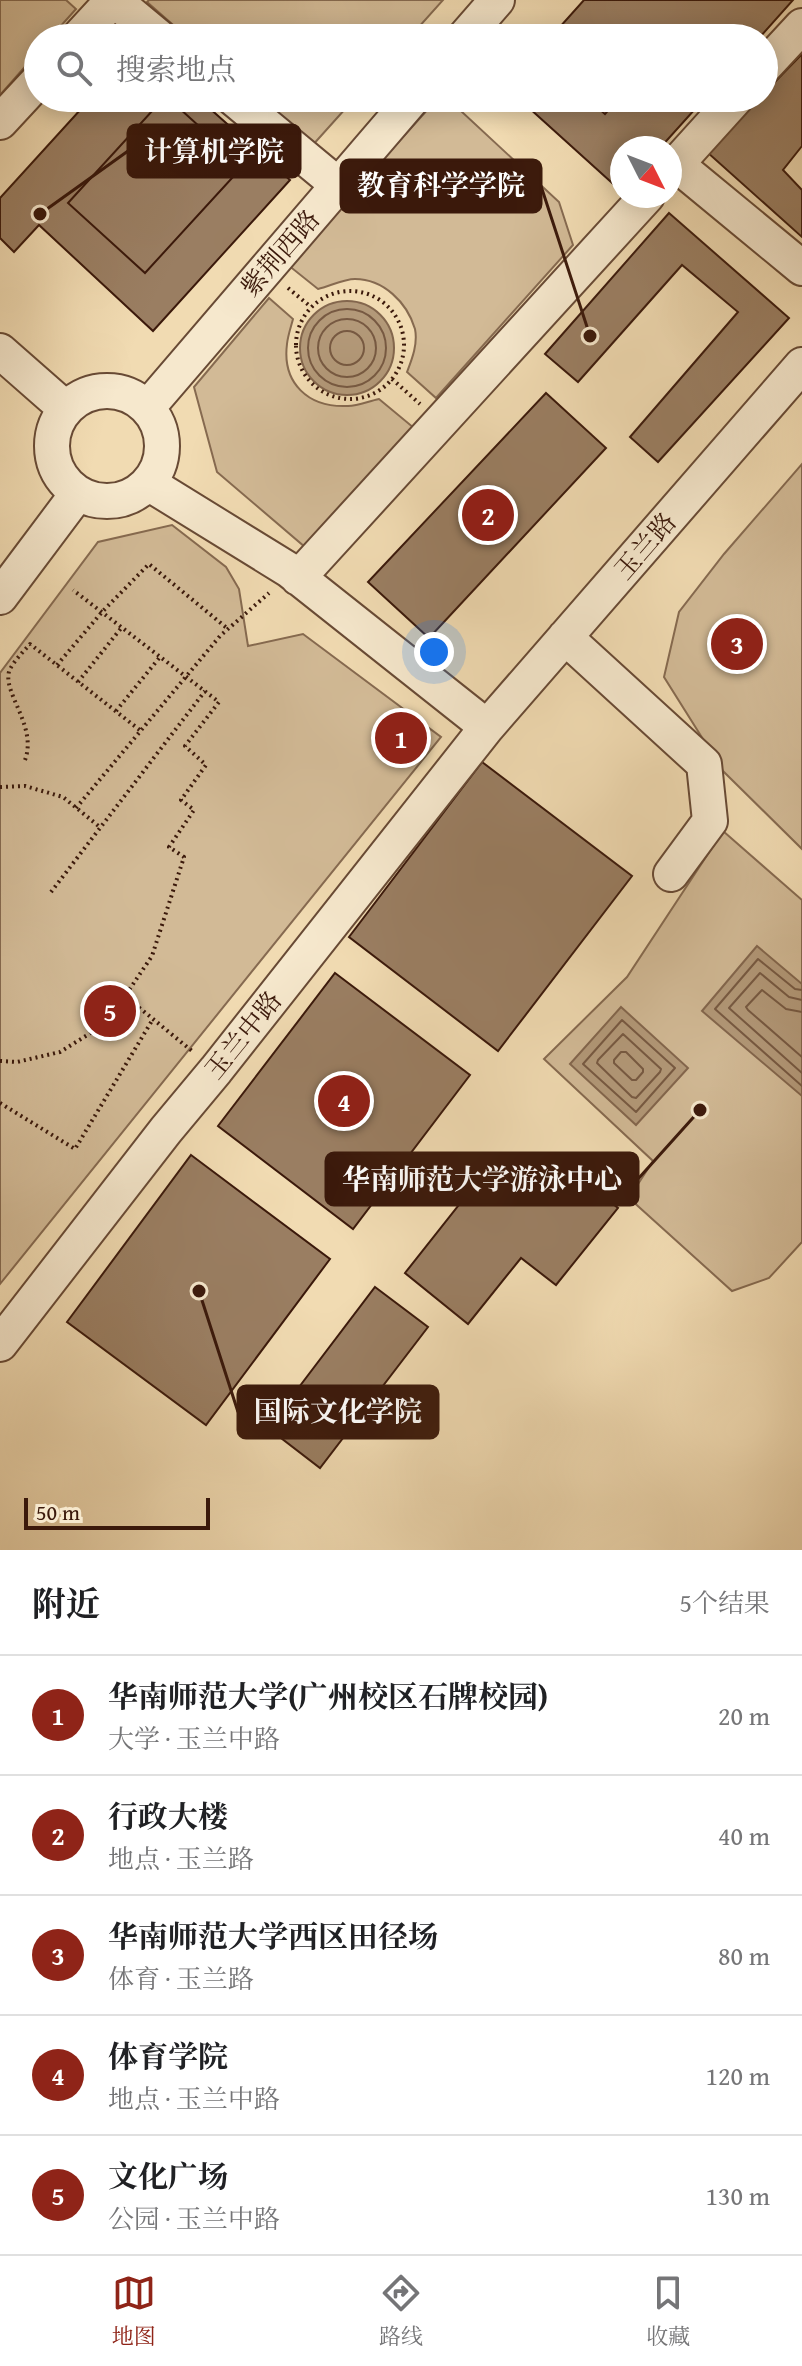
<!DOCTYPE html>
<html lang="zh">
<meta charset="utf-8">
<style>
body{margin:0;font-family:"Gentium Book Plus","Noto Serif SC",serif;background:#f2f2f2;color:#202124}
.compass{position:absolute;left:610px;top:136px;width:72px;height:72px;border-radius:50%;background:#fff;box-shadow:0 4px 20px #0003;rotate:132deg}
.scale{position:absolute;left:24px;bottom:20px;width:186px;box-sizing:border-box;padding-left:8px;border:4px solid #3b190b;border-top:0;font-size:22px;line-height:28px;white-space:nowrap;color:#3b190b;-webkit-text-stroke:6px #f6e8cd;paint-order:stroke}
.you{position:absolute;left:434px;top:652px;width:28px;height:28px;margin:-20px;border:6px solid #fff;border-radius:50%;background:#1a73e8;box-shadow:0 0 0 12px #1a73e833}
.badge{display:grid;place-items:center;width:52px;height:52px;border-radius:50%;background:#8f2418;color:#fff;font-size:26px;font-weight:700}
.pin{position:absolute;translate:-50% -50%;border:4px solid #fff;box-shadow:0 2px 8px #0006}
.list{margin:0;padding:0;list-style:none}
h2{display:flex;justify-content:space-between;align-items:center;height:104px;margin:0;padding:0 32px;font-size:34px}
h2 small{font-size:26px;font-weight:400;color:#757577}
.list li{display:grid;grid-template-columns:52px 1fr auto;gap:24px;align-items:center;box-sizing:border-box;height:120px;padding:0 32px;border-top:2px solid #e0e0e0}
.list b{display:block;font-size:30px;white-space:nowrap}
.list p{margin:0;font-size:26px;white-space:nowrap;color:#757577}
.list em{font-size:26px;font-style:normal;color:#757577}
.icon{flex:none;width:44px;height:44px;fill:none;stroke:currentColor;stroke-width:2;stroke-linecap:round;stroke-linejoin:round}
.map{position:relative;flex:none;width:802px;height:1550px;overflow:hidden}
.search{position:absolute;background:#fff;box-shadow:0 4px 20px #0003;left:24px;right:24px;top:24px;height:88px;display:flex;align-items:center;gap:20px;box-sizing:border-box;padding:0 28px;border-radius:44px;color:#757577;font-size:30px}
.sheet{height:704px;background:#fff}
nav{display:flex;justify-content:space-around;align-items:center;box-sizing:border-box;height:112px;border-top:2px solid #e0e0e0;background:#fff;font-size:22px;color:#757577}
nav a{display:grid;justify-items:center;gap:4px}
nav .on{color:#8f2418}
.map>svg:first-child{display:block}
.green{fill:#d2ba96;stroke:#866a50;stroke-width:2}
.water{fill:#b39979;stroke:#83664d;stroke-width:2}
.lines{fill:none;stroke-linecap:round;stroke-linejoin:round}
.shore{stroke:#775942;stroke-width:2}
.building{fill:#9a7e62;stroke:#3b190b;stroke-width:2}
.minor-casing{stroke:#684a35;stroke-width:38}
.path{stroke:#3b190b;stroke-width:4;stroke-dasharray:2 4;stroke-linecap:butt}
.minor{stroke:#f6e8cd;stroke-width:34}
.labels{text-anchor:middle;stroke-width:6;stroke-linejoin:round;paint-order:stroke}
.street-label{font-size:26px;fill:#3b190b;stroke:#f6e8cd}
.leader{fill:none;stroke:#3b190b;stroke-width:3}
.callout-dot{fill:#3b190b;stroke:#f6e8cd;stroke-width:3}
.callout{fill:#3b190b;stroke:#3b190b;stroke-width:3}
.callout-label{font-size:28px;text-anchor:middle;font-weight:bold;fill:#fff}
</style>
<div class="map">
<svg width="802" height="1550" viewBox="0 0 802 1550">
<rect width="100%" height="100%" fill="#f1dbb2"/>
<filter id="stains"><feTurbulence type="fractalNoise" baseFrequency=".0025" numOctaves="4"/><feColorMatrix values="0 0 0 0 .2 0 0 0 0 .09 0 0 0 0 .02 0 0 0 .5 -.17"/></filter>
<radialGradient id="worn" r=".72"><stop offset=".6" stop-color="#630" stop-opacity="0"/><stop offset="1" stop-color="#630" stop-opacity=".3"/></radialGradient>
<path class="green" d="M0,0h66l10,9 -26,29h-12v14l-38,43z
M149,0h294l-34,38h-221l-41,-36z
M256,98h99l-44,49z
M438,98h9l112,104 14,43 -137,153 -29,-26c5,-13 11,-28 8,-43 -8,-27 -32,-50 -60,-50 -11,0 -25,7 -37,10l-30,-24z
M269,298l24,21c-2,8 -5,16 -6,25 -5,39 21,64 61,62 10,0 21,-5 31,-7l35,29 -109,119 -88,-75 -23,-85z
M802,464v385l-79,-78 -59,-94 15,-65 45,-58z
M172,525l54,42 13,22 9,57 55,-12 138,103 -441,547v-611l98,-131z
M723,831l79,69v342l-33,36 -37,13 -103,-93 24,-37 -109,-102 83,-82z"/>
<path class="water" d="M300 348a47 47 0 1 1 94 0a47 47 0 1 1-94 0Z
M757,946l45,38v112l-100,-85z
M621,1007l67,61 -52,57 -66,-61z"/>
<g class="lines">
<path class="shore" d="M308 348a39 39 0 1 1 78 0a39 39 0 1 1-78 0Z
M318 348a29 29 0 1 1 58 0a29 29 0 1 1-58 0Z
M330 348a17 17 0 1 1 34 0a17 17 0 1 1-34 0Z
M802,990l-7,-1 -37,-30 -43,50 87,77
M802,1000l-13,-3 -29,-24 -31,35 73,65
M802,1012l-16,-3 -24,-19 -16,17 2,3 54,47
M622,1020l53,48 -39,44 -53,-48z
M623,1034l38,35 -1,3 -24,26 -4,-1 -35,-34 1,-3z
M621,1052h5l17,17v3l-7,8h-4l-18,-17v-3z"/>
</g>
<path class="building" d="M584,0h209l-34,38h-209z
M802,54v92l-19,24 19,20v47l-95,-85 53,-54h4v-5z
M91,98h73l-96,105 77,70 98,-107 -75,-68h30l92,82 -137,151 -114,-106 -25,27 -14,-14v-40z
M91,98h107l92,82 -137,151 -114,-106 -25,27 -14,-14v-40z
M518,98h69l18,16 14,-16h86l-45,50h-38l-1,43z
M669,213l120,105 -131,144 -28,-25 108,-125 -56,-47 -104,117 -33,-28z
M546,393l60,55 -177,190 -61,-56z
M482,762l150,114 -134,175 -149,-114z
M335,973l135,102 -117,154 -135,-103z
M191,1155l139,104 -124,166 -139,-103z
M555,1157l63,51 -62,77 -35,-27 -53,66 -63,-51 80,-101 35,28z
M375,1287l53,40 -108,141 -52,-40z"/>
<g class="lines">
<g class="minor-casing">
<path id="minor" d="M114,0l46,38
M78,38l35,-38
M464,38l33,-38
M764,67l38,-41
M233,98l105,87
M0,122l38,-41
M676,164l126,104
M670,171l66,-73
M0,351l66,58
M52 446a55 55 0 1 1 110 0a55 55 0 1 1-110 0Z
M148,407l265,-309
M148,483l141,87 198,157
M298,578l349,-382
M0,597l78,-104
M565,637l139,127 6,57 -39,53
M0,1344l166,-214 50,-60 271,-343 315,-362"/>
</g>
<path class="path" d="M288,288l23,19
M296 345a54 54 0 1 1 108 0a54 54 0 1 1-108 0Z
M392,379l28,25
M57,665l45,-53 47,-48 79,65
M78,682l44,-55
M116,711l44,-54
M25,760c13,-35 -25,-69 -15,-91 5,-9 13,-17 20,-25l111,87
M0,787l25,-1 38,11 38,31
M76,808l144,-172 49,-43
M51,892l154,-201
M125,996l67,55
M0,1061l17,1 43,-10 37,-23 28,-33 27,-40 32,-99 -15,-10 25,-37 -13,-10 25,-35 -21,-19 34,-44 -146,-112
M0,1103l75,46 78,-130"/>
<use href="#minor" class="minor"/>
</g>
<g class="labels">
<g class="street-label">
<text transform="translate(280 253) rotate(-49)" y="9">紫荆西路</text>
<text transform="translate(645 546) rotate(-49)" y="9">玉兰路</text>
<text transform="translate(243 1035) rotate(-51)" y="9">玉兰中路</text>
</g>
</g>
<path class="leader" d="M40 214L128 151M590 336L541 186M700 1110L638 1179M199 1291L238 1412"/>
<g class="callout-dot">
<circle cx="40" cy="214" r="8"/>
<circle cx="590" cy="336" r="8"/>
<circle cx="700" cy="1110" r="8"/>
<circle cx="199" cy="1291" r="8"/>
</g>
<g class="callout">
<rect x="128" y="125" width="172" height="52" rx="8"/>
<rect x="341" y="160" width="200" height="52" rx="8"/>
<rect x="326" y="1153" width="312" height="52" rx="8"/>
<rect x="238" y="1386" width="200" height="52" rx="8"/>
</g>
<g class="callout-label">
<text x="214" y="161">计算机学院</text>
<text x="441" y="195">教育科学学院</text>
<text x="482" y="1189">华南师范大学游泳中心</text>
<text x="338" y="1421">国际文化学院</text>
</g>
<rect width="100%" height="100%" filter="url(#stains)"/>
<rect width="100%" height="100%" fill="url(#worn)"/>
</svg>
<svg class="compass" viewBox="-18 -18 36 36"><path d="M0-13l5 13h-10z" fill="#e53935"/><path d="M0 13l5-13h-10z" fill="#757577"/></svg>
<div class="scale">50 m</div>
<div class="you"></div>
<div class="pin badge" style="left:401px;top:738px">1</div>
<div class="pin badge" style="left:488px;top:515px">2</div>
<div class="pin badge" style="left:737px;top:644px">3</div>
<div class="pin badge" style="left:344px;top:1101px">4</div>
<div class="pin badge" style="left:110px;top:1011px">5</div>
<div class="search"><svg class="icon" aria-label="search" viewBox="0 0 24 24"><circle cx="10" cy="10" r="6"/><path d="M15 15l6 6"/></svg>搜索地点</div>
</div>
<section class="sheet">
<h2>附近<small>5个结果</small></h2>
<ul class="list">
<li><span class="badge">1</span><div><b>华南师范大学(广州校区石牌校园)</b><p>大学 · 玉兰中路</p></div><em>20 m</em></li>
<li><span class="badge">2</span><div><b>行政大楼</b><p>地点 · 玉兰路</p></div><em>40 m</em></li>
<li><span class="badge">3</span><div><b>华南师范大学西区田径场</b><p>体育 · 玉兰路</p></div><em>80 m</em></li>
<li><span class="badge">4</span><div><b>体育学院</b><p>地点 · 玉兰中路</p></div><em>120 m</em></li>
<li><span class="badge">5</span><div><b>文化广场</b><p>公园 · 玉兰中路</p></div><em>130 m</em></li>
</ul>
</section>
<nav>
<a class="on"><svg class="icon" aria-label="map" viewBox="0 0 24 24"><path d="M3 6l6-2 6 2 6-2v14l-6 2-6-2-6 2zM9 4v14M15 6v14"/></svg>地图</a>
<a><svg class="icon" aria-label="directions" viewBox="0 0 24 24"><path d="M12 3l9 9-9 9-9-9zM9 14v-3h6M13 9l2 2-2 2"/></svg>路线</a>
<a><svg class="icon" aria-label="saved" viewBox="0 0 24 24"><path d="M7 4h10v16l-5-4-5 4z"/></svg>收藏</a>
</nav>
